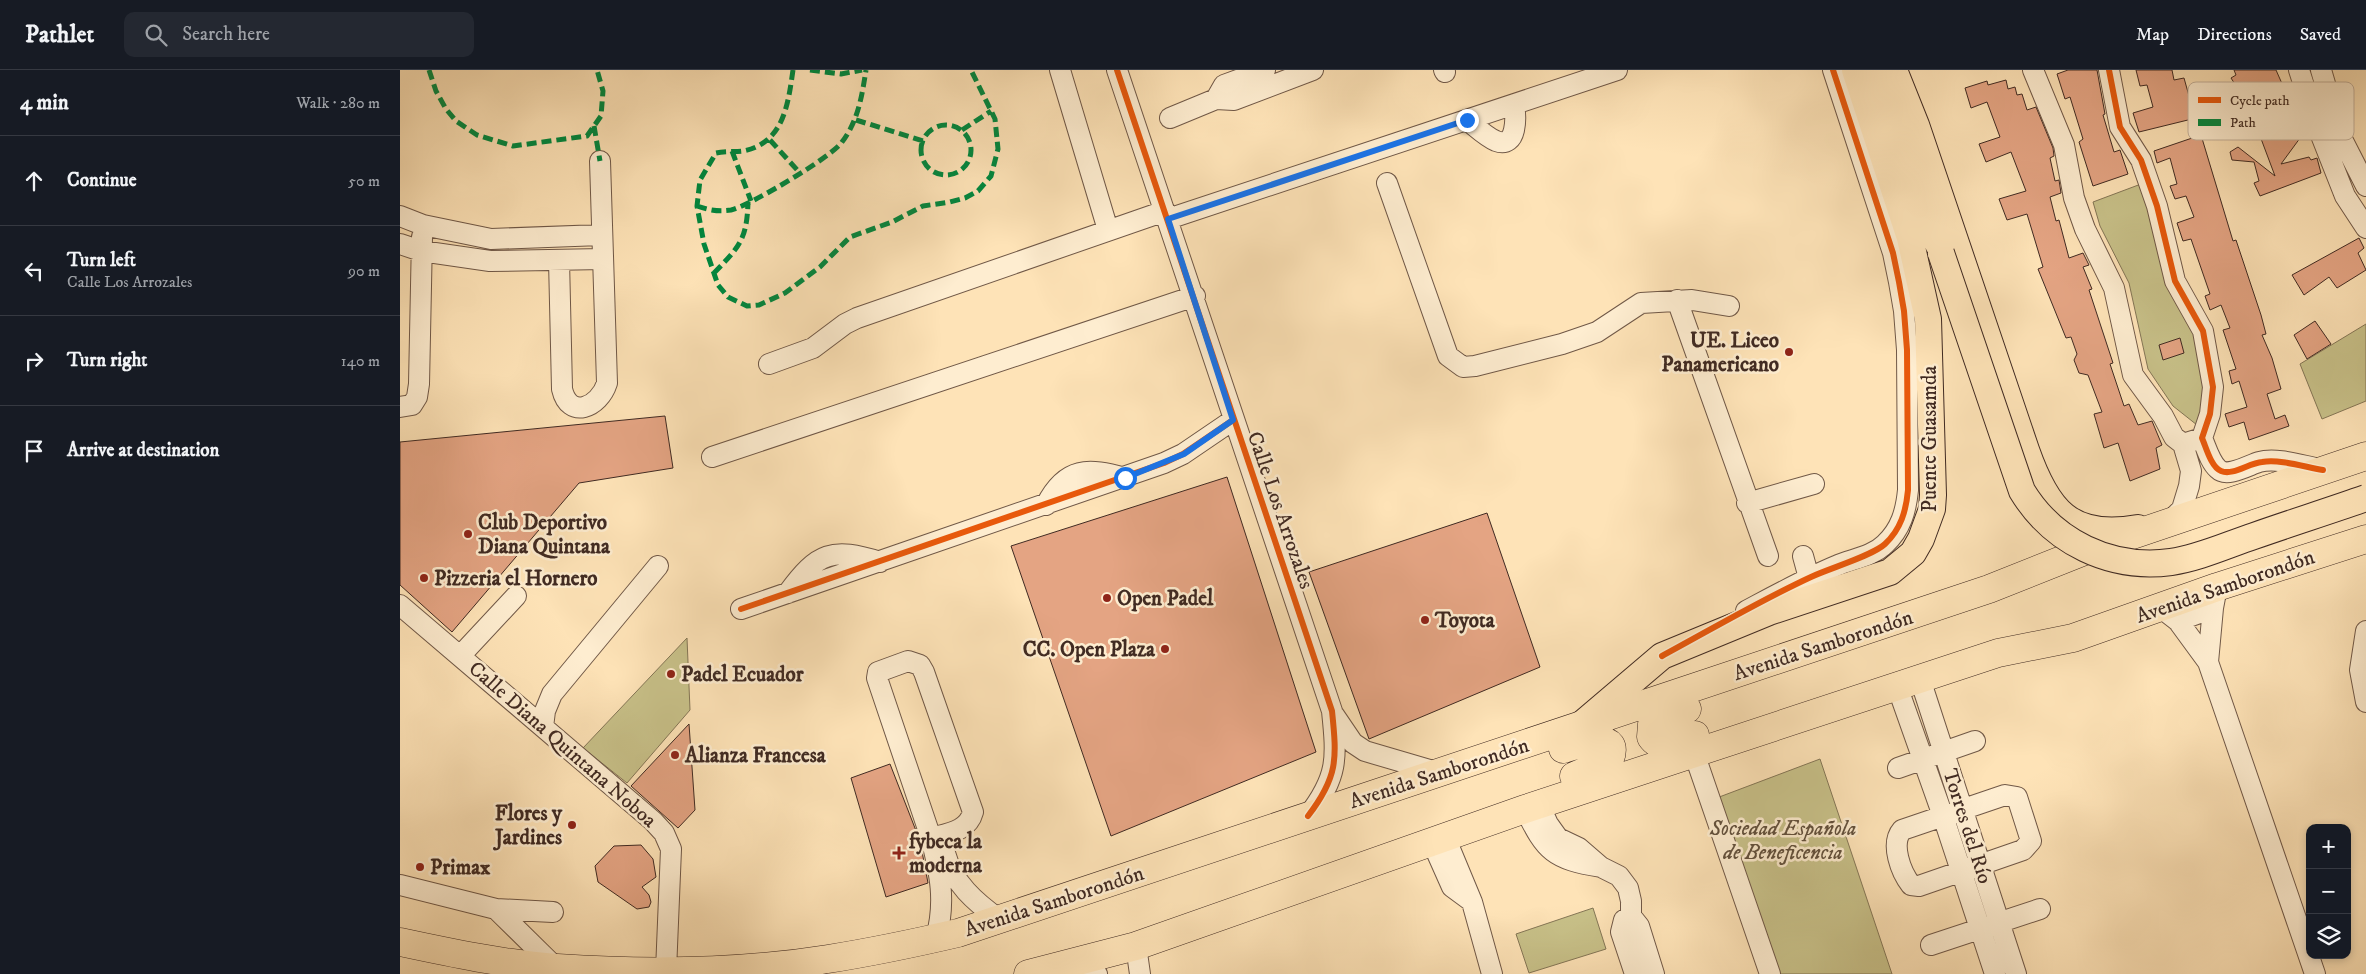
<!DOCTYPE html>
<meta charset="utf-8">
<style>
body{margin:0;font-family:"IM FELL DW Pica",serif;background:#242831;color:#f1f3f6}
.controls{position:absolute;right:15px;bottom:15px;display:grid;overflow:hidden;border-radius:10px;box-shadow:0 2px 8px #0003}
.controls button{width:45px;height:45px;display:grid;place-items:center;padding:0;border:0;border-bottom:1px solid #363941;background:#171b24;color:#f1f3f6;font:25px sans-serif}
.stop{position:absolute;width:15px;height:15px;margin:-11px;border:4px solid #1a73e8;border-radius:50%;background:#fff}
.stop.end{background:#1a73e8;border-color:#fff;box-shadow:0 1px 5px #0008}
.list{margin:0;padding:0;list-style:none}
h2{display:flex;justify-content:space-between;align-items:center;height:65px;margin:0;padding:0 20px;font-size:21px}
h2 small{font-size:16px;font-weight:400;color:#9ea1a6}
.list li{display:grid;grid-template-columns:32px 1fr auto;gap:15px;align-items:center;box-sizing:border-box;height:90px;padding:0 20px;border-top:1px solid #363941}
.list b{display:block;font-size:19px;white-space:nowrap}
.list p{margin:0;font-size:16px;white-space:nowrap;color:#9ea1a6}
.list em{font-size:16px;font-style:normal;color:#9ea1a6}
.icon{flex:none;width:28px;height:28px;fill:none;stroke:currentColor;stroke-width:2;stroke-linecap:round;stroke-linejoin:round}
.map{position:relative;flex:none;width:1966px;height:904px;overflow:hidden}
header{display:flex;align-items:center;gap:30px;box-sizing:border-box;height:70px;padding:0 25px;background:#171b24;border-bottom:1px solid #363941}
header strong{font-size:24px}
nav{display:flex;gap:28px;margin-inline-start:auto;font-size:18px}
.search{width:350px;height:45px;background:#242831;display:flex;align-items:center;gap:12px;box-sizing:border-box;padding:0 18px;border-radius:10px;color:#9ea1a6;font-size:19px}
main{display:flex}
aside{flex:1;background:#171b24}
.map>svg:first-child{display:block}
.green{fill:#c8c189;stroke:#847656}
.building{fill:#e4a483;stroke:#402a22}
.lines{fill:none;stroke-linecap:round;stroke-linejoin:round}
.minor-casing{stroke:#705847;stroke-width:22}
.major-casing{stroke:#402a22;stroke-width:28}
.highway-casing{stroke:#402a22;stroke-width:29}
.minor{stroke:#feedd0;stroke-width:20}
.major{stroke:#fee3b7;stroke-width:26}
.highway{stroke:#fee3b7;stroke-width:28}
.major-bridge-casing{stroke:#402a22;stroke-width:28;stroke-linecap:butt}
.major-bridge{stroke:#fee3b7;stroke-width:26}
.quiet{stroke:#00873e;stroke-width:5;stroke-dasharray:10 5;stroke-linecap:butt}
.cycleway-casing{stroke:#feedd0;stroke-width:9}
.cycleway{stroke:#e8590c;stroke-width:6}
.route{stroke:#1a73e8;stroke-width:6}
.poi-dot{fill:#8f2418;stroke:#feedd0;stroke-width:2}
.labels{text-anchor:middle;stroke-width:5;stroke-linejoin:round;paint-order:stroke}
.poi-label{font-size:21px;font-weight:bold;fill:#402a22;stroke:#feedd0;text-anchor:start}
.street-label{font-size:21px;fill:#402a22;stroke:#feedd0}
.park-label{font-size:21px;font-style:italic;fill:#62503c;stroke:#feedd0}
.key{fill:#feedd0;stroke:#c5b29c;stroke-width:1}
.key-label{font-size:14px;fill:#402a22}
</style>
<header>
<strong>Pathlet</strong>
<div class="search"><svg class="icon" aria-label="search" viewBox="0 0 24 24"><circle cx="10" cy="10" r="6"/><path d="M15 15l6 6"/></svg>Search here</div>
<nav><a>Map</a><a>Directions</a><a>Saved</a></nav>
</header>
<main>
<aside>
<h2>4 min<small>Walk · 280 m</small></h2>
<ul class="list">
<li><svg class="icon" aria-label="ahead" viewBox="0 0 24 24"><path d="M12 20V5M6 11l6-6 6 6"/></svg><div><b>Continue</b></div><em>50 m</em></li>
<li><svg class="icon" aria-label="left" viewBox="0 0 24 24"><path d="M17 20v-9H6M10 6l-5 5 5 5"/></svg><div><b>Turn left</b><p>Calle Los Arrozales</p></div><em>90 m</em></li>
<li><svg class="icon" aria-label="right" viewBox="0 0 24 24"><path d="M7 20v-9h11M14 6l5 5-5 5"/></svg><div><b>Turn right</b></div><em>140 m</em></li>
<li><svg class="icon" aria-label="arrive" viewBox="0 0 24 24"><path d="M6 21V4h12l-3 4 3 4H6"/></svg><div><b>Arrive at destination</b></div></li>
</ul>
</aside>
<div class="map">
<svg width="1966" height="904" viewBox="0 0 1966 904">
<rect width="100%" height="100%" fill="#fee3b7"/>
<filter id="stains"><feTurbulence type="fractalNoise" baseFrequency=".004" numOctaves="4"/><feColorMatrix values="0 0 0 0 .2 0 0 0 0 .09 0 0 0 0 .02 0 0 0 .5 -.17"/></filter>
<radialGradient id="worn" r=".72"><stop offset=".6" stop-color="#630" stop-opacity="0"/><stop offset="1" stop-color="#630" stop-opacity=".3"/></radialGradient>
<path class="green" d="M1741,114l58,148 9,56 -11,37 -24,-19 -25,-37 -19,-86 -29,-57 -7,-24z
M1966,254v77l-44,18 -22,-55z
M287,568l3,72 -63,73 -44,-35z
M1420,689l72,215h-127l-59,-172z
M1193,838l13,41 -77,24 -13,-39z"/>
<path class="building" d="M1668,0h29l8,44 -2,1 11,37 6,-2 8,24 -35,12 -14,-44 4,-3 -13,-42 -5,2 -8,-25z
M1736,0h36l2,10 10,-2 5,18 33,-11 3,8 -32,14 3,11 -57,14 -6,-19 20,-6 -6,-22 -7,1z
M1834,0h42l11,25h6l9,25 -5,1 6,13 -22,30 28,-7 2,3 6,-2 4,15 -61,23 -6,-13 5,-2 -5,-19 -22,-2 -2,-8 8,-5 37,29 -21,-56h-2l-12,-28 -9,-14 5,-3z
M1606,10l2,9 7,-2 2,8 5,-1 5,16 9,-3 17,41 1,8 -4,2 5,23 4,-1 2,13 -11,4 6,24 3,-1 10,38 14,-5 6,12 -6,2 9,22 -3,1 24,73 -3,1 14,42 5,-2 9,21 14,-4 10,24 -6,3 4,21 -30,12 -12,-38 -14,5 -10,-34 8,-2 -14,-37 -9,-2 -5,-13 3,-6 -6,-17 -5,1 -28,-69 5,-2 -16,-53 -20,6 -8,-21 27,-8 -15,-39 -25,10 -7,-18 21,-7 -13,-35 -16,6 -6,-20 22,-7 1,4z
M1801,65l32,106 3,-1 25,75 5,19 -4,1 10,23 9,31 -14,5 8,25 10,-4 4,11 -40,14 -5,-18 -15,5 -4,-13 22,-7 -8,-26 -7,3 -3,-13 7,-2 -13,-39 7,-2 -9,-23 -11,5 -5,-14 5,-2 -19,-55 -8,2 -6,-18 17,-6 -8,-21 -11,3 -5,-13 7,-2 -7,-26 -13,5 -3,-12z
M1959,168l5,10 -6,5 8,17 -29,18 -8,-11 -25,18 -12,-20z
M1915,251l16,23 -24,15 -13,-24z
M1780,268l4,15 -21,7 -4,-15z
M265,346l8,52 -94,15 -127,149 -52,-47v-143z
M827,407l89,275 -205,84 -100,-290z
M1087,443l53,154 -171,72 -60,-167z
M289,654l6,86 -17,18 -47,-42z
M490,694l30,77 8,42 -42,14 -35,-119z
M241,775l12,14 3,18 -14,10 7,8 2,7 -2,5 -12,2 -39,-27 -3,-16 19,-20z"/>
<g class="lines">
<g class="minor-casing">
<path id="minor" d="M660,0l48,160
M717,0l215,641c5,48 6,66 -24,105
M1044,0l1,2
M1633,0l31,75 10,53 11,31 29,59 19,87 30,41 11,21 9,7 19,-6
M1709,0l11,57 21,33 16,46 18,75 28,50 10,56 -3,27 -8,24c4,9 8,24 16,31 9,9 31,-4 41,-7 18,-5 44,4 62,7
M1899,0l16,50 30,76 21,32
M1921,0l19,65 26,51
M816,29l8,-14 41,-15
M770,48l46,-19 18,1 79,-30
M1067,50c8,6 19,17 29,21 22,8 20,-25 18,-37
M987,113l61,173 15,11 12,-1 87,-22 35,-12 44,-29 51,-3 37,6
M0,146l23,9 68,14 110,-4
M768,149l449,-149
M0,174l21,7 69,10 113,-2
M159,190l3,129c7,31 37,19 45,-6l-7,-222
M1277,230l91,256
M369,294l44,-16 32,-24 12,-6 308,-107
M0,337l12,-2 5,-8 2,-13 3,-147
M312,387l483,-161
M1347,433l67,-19
M646,435c20,-39 42,-37 79,-27
M1770,451l12,-12 7,-23 2,-15 -8,-27
M1403,486l6,22
M388,523c30,-41 44,-46 92,-31
M0,535l253,216 11,12 7,16 -5,122
M1760,537l18,14 30,41 107,312
M341,539l423,-146 19,-9 50,-34
M1346,541c30,-16 59,-32 90,-45 15,-7 36,-9 49,-22 16,-15 21,-33 23,-54l-1,-140 -3,-39 -5,-29 -6,-29 -60,-183
M1778,551l35,-13
M1966,561l-6,39 6,32
M61,585l55,-59
M1808,592l5,-54 4,-21
M1520,609l96,295
M1497,616l46,130 52,158
M934,645l19,28 12,8 75,22
M143,657l2,-16 7,-17 106,-128
M1294,683l76,221
M1498,698l77,-27
M1605,725l12,2 14,44 -8,9 -104,36 -8,-1c-10,-13 -21,-41 -9,-55z
M1139,734l9,20 10,14 21,10 22,19 18,9 9,12 3,13v15
M1125,739c21,43 28,50 76,58
M1045,767l27,65 20,72
M531,768c18,-5 37,-7 42,-26l-49,-140 -4,-7 -12,-4 -30,11 -1,6 54,160c9,35 15,64 5,100
M1032,772l20,45 19,14
M545,783c8,30 30,49 55,67
M0,815l96,24 57,3
M96,839l60,59
M1231,846l-7,4 -3,12 14,42
M1231,846l8,10 15,48
M1531,875l109,-36
M736,876l4,28
M677,892l20,12"/>
</g>
<g class="major-casing">
<path id="major" d="M1494,0l22,55 110,325c21,60 44,90 112,78
M1471,1l21,48 46,125
M1182,654l80,-68 107,-44 121,-40 23,-19 8,-14 11,-30 1,-14 -5,-176 -18,-81 -55,-168"/>
</g>
<g class="highway-casing">
<path id="highway" d="M1287,639l-31,10 -4,5 -1,13c10,15 30,2 44,-2
M1163,679c13,-4 61,-22 46,12l-35,15
M0,872c51,11 104,22 157,26 89,6 183,5 271,-9 44,-7 87,-16 130,-26l1031,-344 93,-37 284,-96
M628,904l108,-28 389,-137 473,-156 75,-15 144,-51 149,-48"/>
</g>
<use href="#minor" class="minor"/>
<use href="#major" class="major"/>
<use href="#highway" class="highway"/>
<g class="major-bridge-casing">
<path id="major-bridge" d="M1541,183l81,238c31,51 88,79 149,71 28,-4 56,-17 83,-26 37,-13 75,-25 112,-38"/>
</g>
<use href="#major-bridge" class="major-bridge"/>
<path class="quiet" d="M29,0l7,21 10,18 10,12 21,14 36,11 74,-10 14,-20 2,-25 -6,-21
M393,0c-5,34 -9,73 -50,81 -8,1 -18,0 -27,2l-16,27 -3,26 7,38 14,41 10,12 19,9 12,-1 26,-12 35,-26 30,-30 42,-15 31,-16 27,-4 15,-4 13,-7 13,-15 7,-27 -3,-30 -24,-49
M410,0l31,4 21,-4
M456,50l67,21
M521 80a25 25 0 1 1 50 0a25 25 0 1 1-50 0Z
M194,56l6,35
M562,60l29,-19
M370,70l30,33
M332,81l19,50
M297,136c12,4 21,6 34,4 18,-4 101,-53 111,-68 16,-21 20,-46 24,-72
M314,203c25,-26 33,-33 34,-71"/>
<g class="cycleway-casing">
<path id="cycleway" d="M717,0l215,641c5,48 6,66 -24,105
M1709,0l11,57 21,33 16,46 18,75 28,50 10,56 -3,27 -8,24c4,9 9,29 19,33 12,5 28,-8 41,-9 19,-3 42,5 61,8
M341,539l423,-146 19,-9 50,-34
M1262,586c50,-27 99,-56 149,-79 19,-9 61,-21 74,-33 16,-15 21,-33 23,-54l-1,-140 -3,-39 -5,-29 -6,-29 -60,-183"/>
</g>
<use href="#cycleway" class="cycleway"/>
</g>
<g class="lines">
<path class="route" d="M725,408l59,-24 49,-34 -65,-201 299,-99"/>
</g>
<g class="poi-dot">
<circle cx="1389" cy="282" r="5"/>
<circle cx="68" cy="464" r="5"/>
<circle cx="24" cy="508" r="5"/>
<circle cx="707" cy="528" r="5"/>
<circle cx="1025" cy="550" r="5"/>
<circle cx="765" cy="579" r="5"/>
<circle cx="271" cy="604" r="5"/>
<circle cx="275" cy="685" r="5"/>
<circle cx="172" cy="755" r="5"/>
<path d="M496.5 775.5h5v5h5v5h-5v5h-5v-5h-5v-5h5z"/>
<circle cx="20" cy="797" r="5"/>
</g>
<g class="labels">
<g class="poi-label">
<text x="1379" y="277" text-anchor="end">UE. Liceo<tspan x="1379" dy="24">Panamericano</tspan></text>
<text x="78" y="459">Club Deportivo<tspan x="78" dy="24">Diana Quintana</tspan></text>
<text x="34" y="515">Pizzeria el Hornero</text>
<text x="717" y="535">Open Padel</text>
<text x="1035" y="557">Toyota</text>
<text x="755" y="586" text-anchor="end">CC. Open Plaza</text>
<text x="281" y="611">Padel Ecuador</text>
<text x="285" y="692">Alianza Francesa</text>
<text x="162" y="750" text-anchor="end">Flores y<tspan x="162" dy="24">Jardines</tspan></text>
<text x="509" y="778">fybeca la<tspan x="509" dy="24">moderna</tspan></text>
<text x="30" y="804">Primax</text>
</g>
<g class="street-label">
<text transform="translate(1529 369) rotate(-90)" y="7">Puente Guasamda</text>
<text transform="translate(881 440) rotate(71)" y="7">Calle Los Arrozales</text>
<text transform="translate(1825 516) rotate(-19)" y="7">Avenida Samborondón</text>
<text transform="translate(1423 575) rotate(-18)" y="7">Avenida Samborondón</text>
<text transform="translate(163 674) rotate(41)" y="7">Calle Diana Quintana Noboa</text>
<text transform="translate(1039 703) rotate(-18)" y="7">Avenida Samborondón</text>
<text transform="translate(1568 756) rotate(72)" y="7">Torres del Río</text>
<text transform="translate(654 831) rotate(-18)" y="7">Avenida Samborondón</text>
</g>
<g class="park-label">
<text x="1383" y="765">Sociedad Española<tspan x="1383" dy="24">de Beneficencia</tspan></text>
</g>
</g>
<rect x="1788" y="12" width="166" height="58" rx="8" class="key"/>
<rect x="1798" y="27" width="23" height="6" fill="#e8590c"/>
<rect x="1798" y="49" width="23" height="7" fill="#00873e"/>
<g class="key-label">
<text x="1830" y="35">Cycle path</text>
<text x="1830" y="57">Path</text>
</g>
<rect width="100%" height="100%" filter="url(#stains)"/>
<rect width="100%" height="100%" fill="url(#worn)"/>
</svg>
<div class="controls">
<button>+</button>
<button>−</button>
<button><svg class="icon" aria-label="layers" viewBox="0 0 24 24"><path d="M12 4l9 5-9 5-9-5zM3 14l9 5 9-5"/></svg></button>
</div>
<div class="stop" style="left:725px;top:408px"></div>
<div class="stop end" style="left:1067px;top:50px"></div>
</div>
</main>
